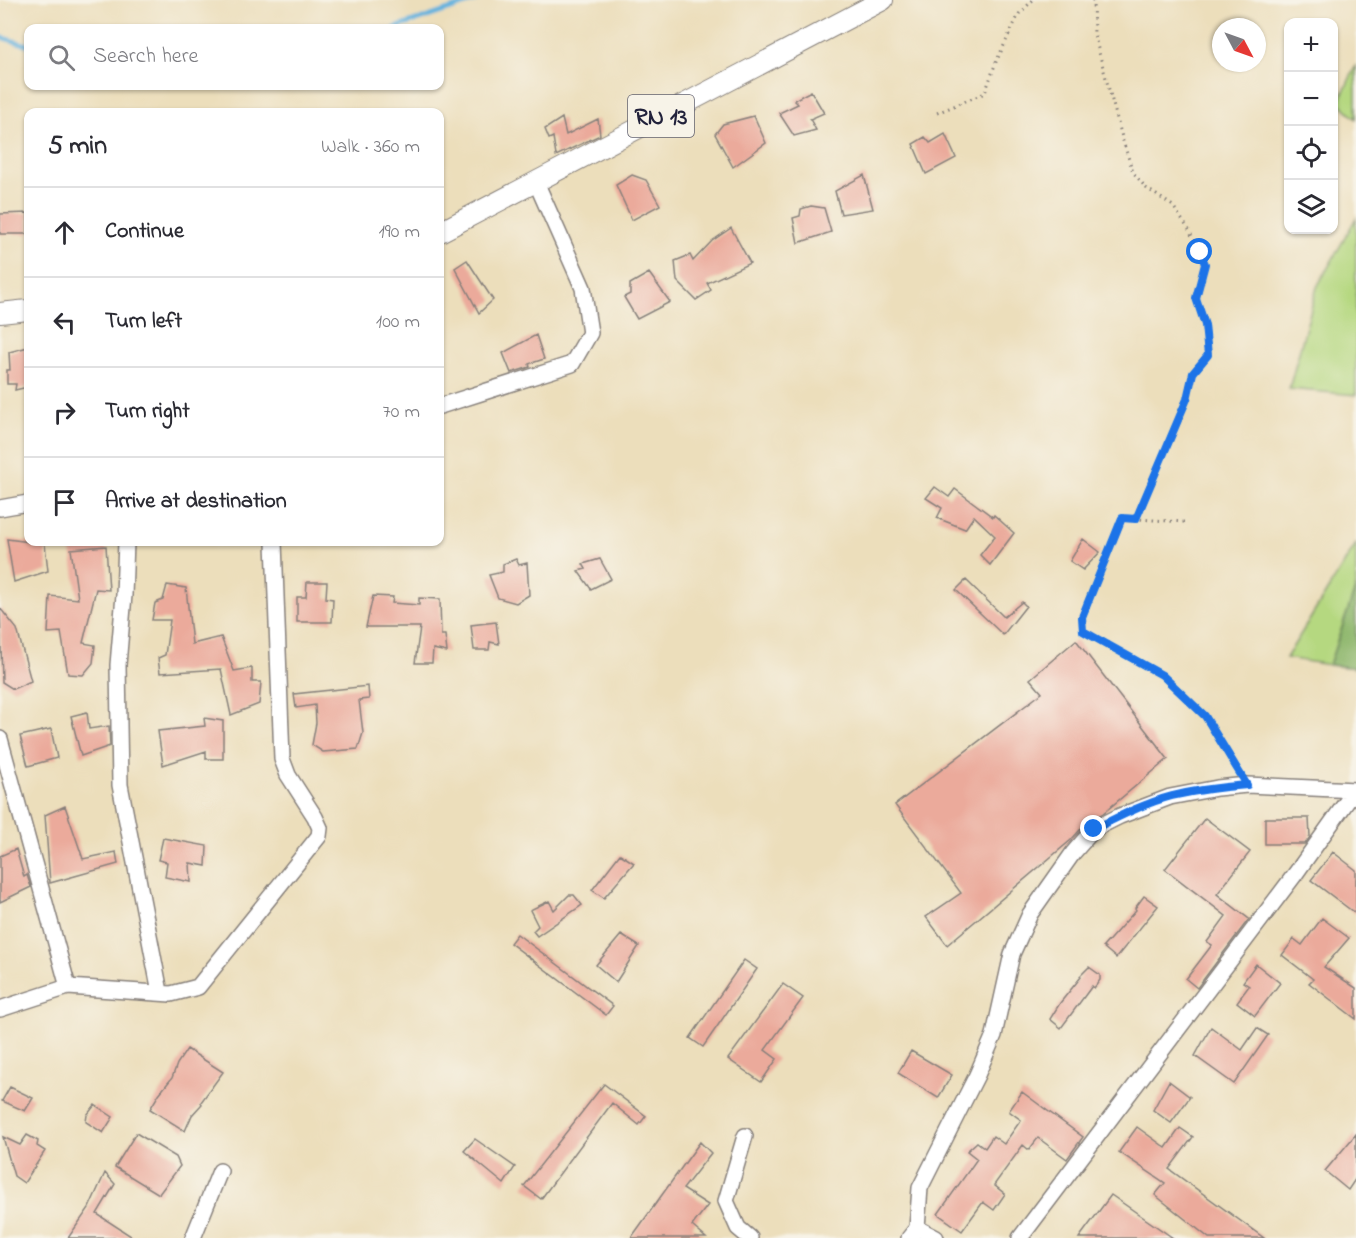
<!DOCTYPE html>
<meta charset="utf-8">
<style>
body{margin:0;font-family:"Indie Flower",sans-serif;background:#f2f2f3;color:#2b2b33}
.controls{position:absolute;right:18px;top:18px;display:grid;overflow:hidden;border-radius:12px;box-shadow:0 2px 4px #0004}
.controls button{width:54px;height:54px;display:grid;place-items:center;padding:0;border:0;border-bottom:2px solid #e1e1e2;background:#fff;color:#2b2b33;font:30px sans-serif}
.compass{position:absolute;left:1212px;top:18px;width:54px;height:54px;border-radius:50%;background:#fff;box-shadow:0 2px 4px #0004;rotate:131deg}
.stop{position:absolute;width:18px;height:18px;margin:-14px;border:4px solid #1a73e8;border-radius:50%;background:#fff}
.stop.end{background:#1a73e8;border-color:#fff;box-shadow:0 2px 6px #0008}
.list{margin:0;padding:0;list-style:none}
h2{display:flex;justify-content:space-between;align-items:center;height:78px;margin:0;padding:0 24px;font-size:26px}
h2 small{font-size:20px;font-weight:400;color:#7c7c81}
.list li{display:grid;grid-template-columns:39px 1fr auto;gap:18px;align-items:center;box-sizing:border-box;height:90px;padding:0 24px;border-top:2px solid #e1e1e2}
.list b{display:block;font-size:22px;white-space:nowrap}
.list em{font-size:20px;font-style:normal;color:#7c7c81}
.icon{flex:none;width:33px;height:33px;fill:none;stroke:currentColor;stroke-width:2;stroke-linecap:round;stroke-linejoin:round}
.map{position:relative;flex:none;width:1356px;height:1238px;overflow:hidden}
.search{position:absolute;background:#fff;box-shadow:0 2px 4px #0004;left:24px;top:24px;width:420px;height:66px;display:flex;align-items:center;gap:15px;box-sizing:border-box;padding:0 21px;border-radius:12px;color:#7c7c81;font-size:22px}
.panel{position:absolute;background:#fff;box-shadow:0 2px 4px #0004;left:24px;top:108px;width:420px;height:438px;border-radius:12px}
.map>svg:first-child{display:block}
.green{fill:#b5d880;stroke:#6c7d5e;stroke-width:1.5}
.forest{fill:#90b86e;stroke:#596d54;stroke-width:1.5}
.lines{fill:none;stroke-linecap:round;stroke-linejoin:round}
.stream{stroke:#64b2de;stroke-width:4.5}
.building{fill:#ebaa9b}
.minor-casing{stroke:#87807b;stroke-width:18}
.major-casing{stroke:#87807b;stroke-width:22}
.path{stroke:#87807b;stroke-width:3;stroke-dasharray:1.5 4.5;stroke-linecap:butt}
.minor{stroke:#fff;stroke-width:15}
.major{stroke:#fff;stroke-width:20}
.route{stroke:#1a73e8;stroke-width:8}
.labels{text-anchor:middle;stroke-width:5;stroke-linejoin:round;paint-order:stroke}
.shield{fill:#f7f3e8;stroke:#62616f;stroke-width:1.5}
.shield-label{font-size:24px;font-weight:bold;fill:#22223b}
</style>
<div class="map">
<svg width="1356" height="1238" viewBox="0 0 1356 1238">
<rect width="100%" height="100%" fill="#f7f3e8"/>
<filter id="ink" filterUnits="userSpaceOnUse"><feTurbulence type="fractalNoise" baseFrequency=".0167" numOctaves="2"/><feDisplacementMap in="SourceGraphic" scale="12" xChannelSelector="R" yChannelSelector="G"/><feConvolveMatrix kernelMatrix="1 2 1 2 8 2 1 2 1" color-interpolation-filters="sRGB"/></filter>
<filter id="wash" filterUnits="userSpaceOnUse"><feTurbulence type="fractalNoise" baseFrequency=".008" numOctaves="4" result="noise"/><feDisplacementMap in="SourceGraphic" scale="24" xChannelSelector="R" yChannelSelector="G"/><feGaussianBlur stdDeviation="1.35" result="paint"/><feColorMatrix in="noise" values="0 0 0 0 0 0 0 0 0 0 0 0 0 0 0 0 0 1.4 0 .05"/><feComposite in="paint" operator="in"/></filter>
<g filter="url(#wash)">
<rect width="100%" height="100%" fill="#ecdebb"/>
<path class="green" d="M1356,65v54l-17,-17z
M1356,218v177l-67,-6 28,-102z
M1356,544v43l-27,78 -43,-7z"/>
<path class="forest" d="M1356,587v81l-27,-3z"/>
<g class="lines">
<path class="stream" d="M395,28l83,-28
M0,37l28,8"/>
</g>
<g id="blocks">
<path class="building" d="M811,91l13,22 -14,6 6,11 -22,6 -15,-23 19,-9 -4,-4z
M754,116l12,27 -33,24 -18,-33 8,-10z
M562,118l4,17 32,-16 2,16 -44,21 -3,-19 -4,2 -4,-10z
M945,134l11,24 -30,16 -13,-30 12,-7 5,6z
M632,175l14,5 14,25 -28,15 -16,-35z
M864,175l9,34 -32,5 -6,-23z
M811,206l13,2 7,24 -33,11 -5,-25 7,-2 1,-7z
M28,213v21h-28v-20z
M731,228l19,35 -43,20 4,7 -15,10 -19,-19 -2,-20 15,-6 3,6 19,-20z
M467,260l26,40 -14,13 -24,-45z
M649,273l21,29 -33,17 -13,-22 6,-3v-10z
M536,335l8,24 -15,5 1,3 -19,6 -8,-20z
M28,347v40l-13,3 1,-6h-9v-14h3l-1,-18z
M935,487l14,10 6,-8 38,28 1,-2 20,18 -24,32 -10,-10 15,-19 -21,-20 -9,13 -28,-11 5,-10 -16,-10z
M7,539l38,5 3,27 -34,11z
M1083,539l17,13 -17,18 -13,-9z
M106,546l3,44 -13,-1 -13,54 12,2 -2,18 -10,12 -15,-1 -7,-42 -13,1 2,-37 28,3 -7,-50z
M516,559l3,6 8,-2 2,32 -13,8 -18,-5 -9,-23 14,-3v-8z
M600,559l11,20 -20,10 -13,-18 8,-2 -3,-5z
M966,580l38,37 18,-15 4,4 -23,29 -47,-45z
M307,582h20l-1,16 7,1 -1,23h-35v-25h9z
M167,585l19,3 6,56 29,-7 13,34 18,-3v14h9l-2,22 -28,11 -10,-46 -61,4 -2,-15 7,-3 5,-35h-18l3,-17 8,-3z
M373,596l20,1 -1,6 27,2v-7l21,1 1,36h4l2,17 -14,-3 -1,14h-17l5,-36h-54z
M0,608l17,21 14,52 -18,8 -11,-7z
M496,622l3,22 -9,-2 -1,8h-15l-3,-25z
M1076,640l92,119 -66,55 -15,8 -16,18 -124,105 -21,-28 35,-24 -66,-88 147,-112 -12,-14z
M368,686l1,13 -10,1 4,33 -5,16 -35,3 -11,-7 4,-22 -1,-18 -19,3 -2,-14z
M87,712l2,17 20,-3 1,20 -29,10 -10,-40z
M204,718l19,3v38h-17v-8l-43,14 -5,-34 47,-5z
M51,729l6,29 -29,8 -8,-30z
M65,806l18,53 33,-7 2,12 -68,19 -5,-68z
M1205,818l45,34 -33,42 32,25 -52,69 -11,-9 26,-34 -5,-3 19,-26 -61,-47z
M1265,818h44l1,19 -5,7h-40z
M163,838l44,8 -1,20 -16,-3 1,19 -26,-5 2,-15 -9,-2z
M16,849l8,28 3,-2 4,12 -31,15v-46z
M1333,852l23,18v44l-45,-34z
M620,854l14,9 -30,35 -12,-8z
M569,895h5l8,10 -45,31 -4,-5 5,-5 -8,-16 19,-9 5,9z
M1144,896l14,10 -42,52 -13,-11 33,-37 -1,-2z
M1322,918l27,20 -25,29 32,21v31l-47,-36 4,-4 -31,-24 12,-16 8,6z
M517,934l96,72 -7,9 -96,-72z
M621,935l18,11 -23,36 -20,-17z
M744,960l13,9 -54,78 -13,-9z
M1256,964l24,19 -25,33 -18,-14 12,-16 -6,-4z
M1089,967l11,8v5l-6,8 -2,-2 -31,42 -11,-9 10,-16 21,-26 -1,-1z
M783,984l20,14 -38,52 12,9 -16,23 -33,-23z
M1211,1027l31,23 15,-22 11,7 -34,49 -39,-28z
M187,1049l36,23 -22,30 1,2 -10,11 -7,16 -35,-22 9,-15 13,-16 5,-14z
M911,1051l41,24 -14,23 -40,-25z
M1169,1081l21,16 -19,26 -18,-13z
M604,1084l42,32 -7,9 -27,-22 -71,96 -17,-13z
M10,1087l23,11 -8,13 -23,-10z
M1022,1092l61,45 -16,22 -29,-21 -9,12 -6,-5 -29,40 11,9 -11,16 -11,-8 -21,29 -24,-17 39,-55 -10,-8 10,-9 8,6 8,-12 11,8 17,-24 -12,-9z
M95,1105l18,12 -10,16 -17,-11 1,-7z
M1137,1127l29,21 14,-20 13,9 -24,32 95,69h-55l-54,-43 10,-12 -46,-31z
M136,1133l40,24 4,9 -21,28 -44,-27z
M1356,1134v44l-8,12 -23,-19z
M27,1135l11,6 -1,5 8,5 -21,32 -10,-7 -11,-39 17,8z
M475,1139l40,28 -11,17 -40,-33z
M700,1142l11,11 -28,36 25,16 -16,21 14,12h-75z
M105,1173l10,11 -18,30 37,24h-66l21,-30z
M1111,1195l62,43h-94z"/>
</g>
</g>
<g filter="url(#ink)">
<use href="#blocks" fill-opacity="0" stroke="#87807b" stroke-width="1.5"/>
<g class="lines">
<g class="minor-casing">
<path id="minor" d="M440,406l132,-42 18,-31 -7,-45 -47,-106
M0,508l28,-5
M126,542l-2,53 -6,70 2,120 40,207
M0,739l68,248
M0,1009l68,-22 103,7 27,-7 121,-151 1,-8 -5,-11 -27,-42 -6,-16 -8,-217
M745,1136l-19,65 12,27 12,10
M917,1228l19,10
M193,1238l27,-67
M909,1238l8,-10 3,-40 57,-113 17,-40 18,-81 18,-40 43,-61 21,-24 26,-13 50,-19 47,-9 30,-3 109,5
M1020,1238l276,-365 59,-83"/>
</g>
<g class="major-casing">
<path id="major" d="M440,232l443,-232
M0,313l28,-3"/>
</g>
<path class="path" d="M1093,0l1,34 29,107 10,31 13,16 27,18 16,24 16,34 -9,34 9,27 3,30 -15,18 -6,26 -51,120
M937,113l48,-20 11,-31 23,-48 14,-14
M1184,522l-62,-4 -40,99 1,14 79,44 43,41 33,55"/>
<use href="#minor" class="minor"/>
<use href="#major" class="major"/>
</g>
</g>
<g class="lines" filter="url(#ink)">
<path class="route" d="M1094,829c24,-12 51,-26 78,-33 25,-6 50,-9 75,-11l-42,-69 -43,-41 -79,-44 -1,-14 40,-99 14,1 51,-120 6,-26 15,-18 -3,-30 -9,-27 9,-34 -5,-12"/>
</g>
<g class="labels">
<rect class="shield" x="628" y="95" width="66" height="42" rx="4.5"/>
<g class="shield-label">
<text x="661" y="124">RN 13</text>
</g>
</g>
</svg>
<div class="controls">
<button>+</button>
<button>−</button>
<button><svg class="icon" aria-label="locate" viewBox="0 0 24 24"><circle cx="12" cy="12" r="6"/><path d="M12 2v4M12 18v4M2 12h4M18 12h4"/></svg></button>
<button><svg class="icon" aria-label="layers" viewBox="0 0 24 24"><path d="M12 4l9 5-9 5-9-5zM3 14l9 5 9-5"/></svg></button>
</div>
<svg class="compass" viewBox="-18 -18 36 36"><path d="M0-13l5 13h-10z" fill="#e53935"/><path d="M0 13l5-13h-10z" fill="#7c7c81"/></svg>
<div class="stop" style="left:1200px;top:252px"></div>
<div class="stop end" style="left:1094px;top:829px"></div>
<div class="search"><svg class="icon" aria-label="search" viewBox="0 0 24 24"><circle cx="10" cy="10" r="6"/><path d="M15 15l6 6"/></svg>Search here</div>
<section class="panel">
<h2>5 min<small>Walk · 360 m</small></h2>
<ul class="list">
<li><svg class="icon" aria-label="ahead" viewBox="0 0 24 24"><path d="M12 20V5M6 11l6-6 6 6"/></svg><div><b>Continue</b></div><em>190 m</em></li>
<li><svg class="icon" aria-label="left" viewBox="0 0 24 24"><path d="M17 20v-9H6M10 6l-5 5 5 5"/></svg><div><b>Turn left</b></div><em>100 m</em></li>
<li><svg class="icon" aria-label="right" viewBox="0 0 24 24"><path d="M7 20v-9h11M14 6l5 5-5 5"/></svg><div><b>Turn right</b></div><em>70 m</em></li>
<li><svg class="icon" aria-label="arrive" viewBox="0 0 24 24"><path d="M6 21V4h12l-3 4 3 4H6"/></svg><div><b>Arrive at destination</b></div></li>
</ul>
</section>
</div>
